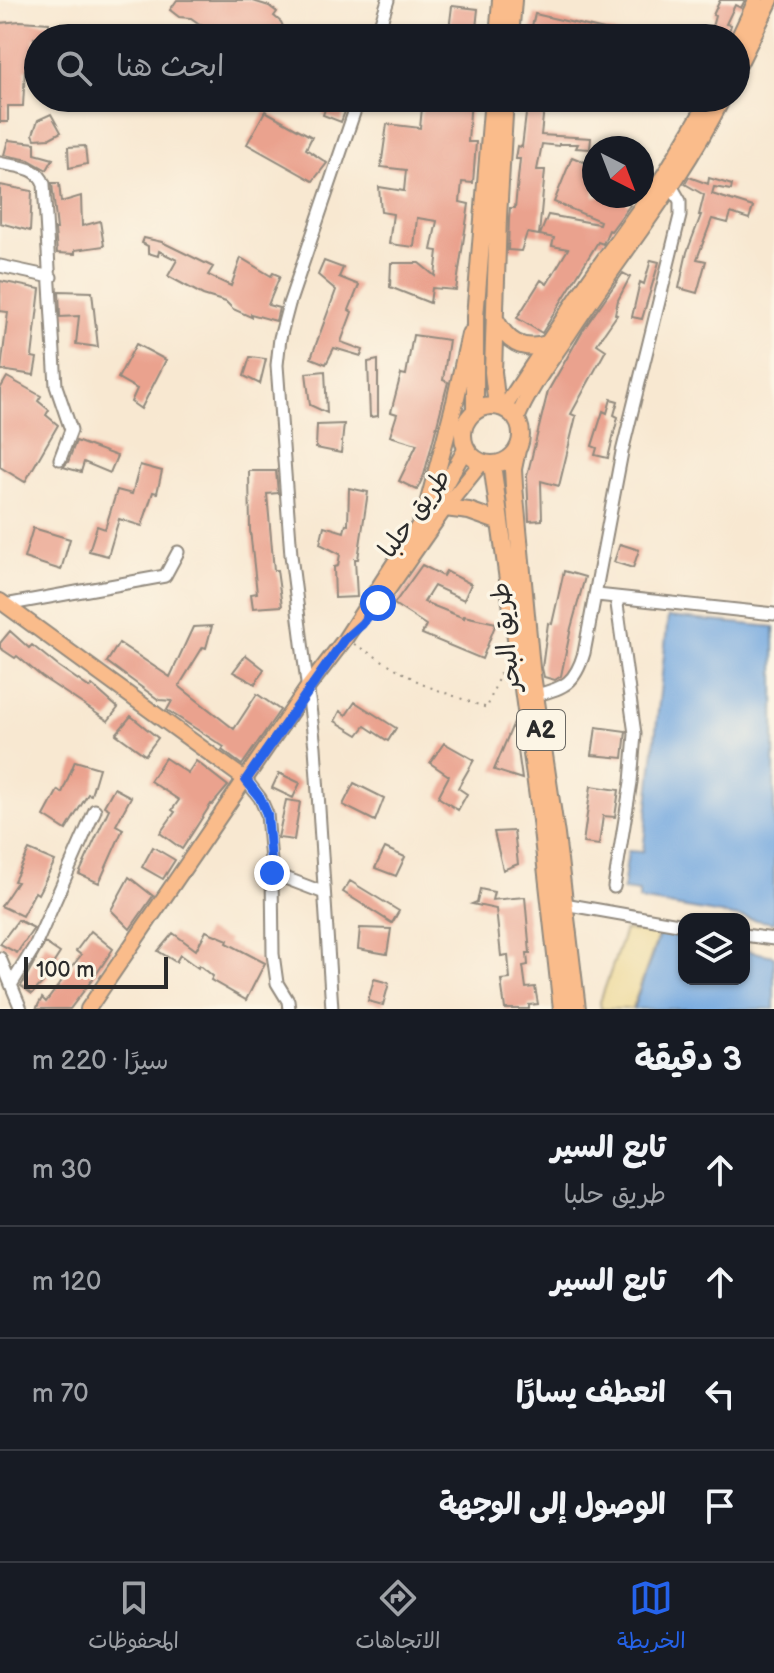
<!DOCTYPE html>
<html lang="ar">
<meta charset="utf-8">
<style>
body{margin:0;font-family:"Balsamiq Sans","Playpen Sans Arabic",sans-serif;background:#20242c;color:#f1f3f6;direction:rtl}
.controls{position:absolute;right:24px;bottom:24px;display:grid;overflow:hidden;border-radius:16px;box-shadow:0 2px 6px #0004}
.controls button{width:72px;height:72px;display:grid;place-items:center;padding:0;border:0;border-bottom:2px solid #363941;background:#171b24;color:#f1f3f6;font:40px sans-serif}
.compass{position:absolute;left:582px;top:136px;width:72px;height:72px;border-radius:50%;background:#171b24;box-shadow:0 2px 6px #0004;rotate:138deg}
.scale{position:absolute;left:24px;bottom:20px;width:144px;box-sizing:border-box;padding-left:8px;border:4px solid #2b2b2b;border-top:0;font-size:22px;line-height:28px;white-space:nowrap;color:#2b2b2b;-webkit-text-stroke:6px #fcf5e5;paint-order:stroke}
.stop{position:absolute;width:24px;height:24px;margin:-18px;border:6px solid #2563eb;border-radius:50%;background:#fff}
.stop.end{background:#2563eb;border-color:#fff;box-shadow:0 2px 8px #0008}
.list{margin:0;padding:0;list-style:none}
h2{display:flex;justify-content:space-between;align-items:center;height:104px;margin:0;padding:0 32px;font-size:34px}
h2 small{font-size:26px;font-weight:400;color:#9ea1a6}
.list li{display:grid;grid-template-columns:52px 1fr auto;gap:24px;align-items:center;box-sizing:border-box;height:112px;padding:0 32px;border-top:2px solid #363941}
.list b{display:block;font-size:30px;white-space:nowrap}
.list p{margin:0;font-size:26px;white-space:nowrap;color:#9ea1a6}
.list em{font-size:26px;font-style:normal;color:#9ea1a6}
.icon{flex:none;width:44px;height:44px;fill:none;stroke:currentColor;stroke-width:2;stroke-linecap:round;stroke-linejoin:round}
.map{position:relative;flex:none;width:774px;height:1009px;overflow:hidden;direction:ltr}
.search{position:absolute;background:#171b24;box-shadow:0 2px 6px #0004;left:24px;right:24px;top:24px;height:88px;display:flex;align-items:center;gap:20px;box-sizing:border-box;padding:0 28px;border-radius:44px;color:#9ea1a6;font-size:30px}
.sheet{height:552px;background:#171b24}
nav{display:flex;justify-content:space-around;align-items:center;box-sizing:border-box;height:112px;border-top:2px solid #363941;background:#171b24;font-size:22px;color:#9ea1a6}
nav a{display:grid;justify-items:center;gap:4px}
nav .on{color:#2563eb}
.map>svg:first-child{display:block}
.sand{fill:#eeda9e;stroke:#8c8264;stroke-width:2}
.water{fill:#73a8e0;stroke:#4f6a86;stroke-width:2}
.building{fill:#eaa28e}
.lines{fill:none;stroke-linecap:round;stroke-linejoin:round}
.minor-casing{stroke:#928a7e;stroke-width:15}
.major-casing{stroke:#928a7e;stroke-width:18}
.highway-casing{stroke:#928a7e;stroke-width:20}
.path{stroke:#928a7e;stroke-width:2;stroke-dasharray:2 6;stroke-linecap:butt}
.minor{stroke:#fff;stroke-width:11}
.major{stroke:#fabc8b;stroke-width:14}
.highway{stroke:#fabc8b;stroke-width:16}
.route{stroke:#2563eb;stroke-width:10}
.labels{text-anchor:middle;stroke-width:7;stroke-linejoin:round;paint-order:stroke}
.shield{fill:#fcf5e5;stroke:#6a6863;stroke-width:2}
.shield-label{font-size:24px;font-weight:bold;fill:#2b2b2b}
.street-label{font-size:26px;fill:#2b2b2b;stroke:#fcf5e5}
</style>
<div class="map">
<svg width="774" height="1009" viewBox="0 0 774 1009">
<rect width="100%" height="100%" fill="#fcf5e5"/>
<filter id="ink" filterUnits="userSpaceOnUse"><feTurbulence type="fractalNoise" baseFrequency=".0125" numOctaves="2"/><feDisplacementMap in="SourceGraphic" scale="16" xChannelSelector="R" yChannelSelector="G"/><feConvolveMatrix kernelMatrix="1 2 1 2 8 2 1 2 1" color-interpolation-filters="sRGB"/></filter>
<filter id="wash" filterUnits="userSpaceOnUse"><feTurbulence type="fractalNoise" baseFrequency=".006" numOctaves="4" result="noise"/><feDisplacementMap in="SourceGraphic" scale="32" xChannelSelector="R" yChannelSelector="G"/><feGaussianBlur stdDeviation="1.8" result="paint"/><feColorMatrix in="noise" values="0 0 0 0 0 0 0 0 0 0 0 0 0 0 0 0 0 1.4 0 .05"/><feComposite in="paint" operator="in"/></filter>
<g filter="url(#wash)">
<rect width="100%" height="100%" fill="#f8e8d1"/>
<path class="sand" d="M625,930l34,3 -27,76h-31l-1,-7z"/>
<path class="water" d="M668,617l106,10v296l-135,-23v-8l-16,-2 5,-39 15,1z
M660,933l24,5v41h60v-29l30,6v53h-141z"/>
<g id="blocks">
<path class="building" d="M177,0h73l19,6 8,6 -3,4 7,6 6,13 -3,3h-54l-19,-6 -20,-14 -12,-1 -9,-7z
M720,0h25l-4,8 -6,-3 -9,19 5,1 -4,13h-18l6,-22 -2,-1z
M452,6l26,3 -3,29h-27z
M535,14l91,21 -1,3h-96z
M20,21l29,2v15h-15l1,31 -10,1 -2,36h-15v16h-8v-99z
M329,98h21l-9,24 -18,-7z
M423,98h48l-3,44h8l-3,41 -11,-1 -2,20 9,2 -13,86 -24,-2 -2,15 -40,-16 1,-24h28l16,13 3,-25 -7,-1 6,-29 -20,-3 -3,29 -25,-3 4,-30 -12,-2 -2,-25 25,4 2,-21 -25,-3 6,-43 33,4z
M528,98h17l-4,37 50,3 -1,11 -14,-1 2,-4h-19v2l-17,-2 -5,26h8l-6,65 -12,-2 -6,18 -13,-1 1,-32 1,-10h5l5,-49h-5l2,-13 5,1z
M265,111l47,26 -6,12 21,14 -14,18 -66,-37z
M51,114l10,18 -11,6 -15,1 -2,-5 5,-14z
M8,140l27,3v11l18,5 -6,11 -18,-10 -25,-5z
M85,146l2,18 -18,4 -1,-21z
M572,157l22,9v30h21l15,9 -19,26 -2,-1 -6,14 -5,-2 -56,91 -25,-15 24,-38 6,4 21,-35 -16,-3 2,-8 -14,-3 8,-20 51,9 1,-3 -46,-19z
M689,177l19,7 1,-6 23,7 -1,5 -17,-3 -2,7 41,13 -4,12 -18,-6 -3,10 -16,-4 -15,40 9,2 -9,32 -18,-5 8,-36 14,-37h-2l5,-20 -19,-11z
M52,183h7l2,19 20,-6 1,30 18,-5 4,25 -29,4v4l-18,-1 -2,-24h2z
M0,185l32,6 -2,40 -30,-8z
M144,238l18,4 51,25 -5,8 23,11 10,-28 30,18 2,-3 7,3 -12,29 11,3 -3,13 -25,-7v3l-18,-8 -7,-7 -23,-7 -35,-19 9,-16 -18,-9 -1,5 -10,-3v-7l-6,-3z
M651,260l8,2 -17,57 -10,-2 8,-35 4,2z
M324,261l19,7 -4,9 20,8 -10,25 3,2 -11,30 22,8 -2,6 -27,-8 -8,16 -15,-6 25,-68 -18,-15z
M623,273l7,4 -12,23 -3,14 2,1 -20,29 9,6 -35,64 5,2 -17,70 -18,-5 1,39 -13,1 -2,-45 21,-85 35,-61z
M0,281l40,8 -8,68 5,1 -3,17 -33,-5 7,-58 -8,-1z
M59,291l33,1 6,55 -22,-3 3,-28 -19,1z
M413,335l36,5 -6,40 5,2 -24,93 -7,15 -18,-9 18,-37 -27,-8 7,-22 -6,-2 10,-38 5,1z
M136,344l30,16 -25,49 -10,-7 6,-13 -19,-11z
M250,357l16,2 -6,25 -16,-8z
M378,360v56l-8,1 -2,-55z
M325,371l2,42 -17,-8 -4,-32z
M7,377l34,19 -3,5 11,9 -3,5 12,10 -33,57 -25,-15v-78z
M611,399l7,2 -4,14 4,2 -10,41 -13,-3 2,-7 -5,-2 11,-35 4,2z
M344,424l-3,29 -25,-5 1,-23z
M76,441l41,15 -7,17 -26,-11 -3,10 -18,-5 5,-5z
M140,465l22,6 -5,22 -4,-1 -11,34 -23,-7 -11,37 -19,-5 8,-25 8,3 12,-39 15,4z
M249,471h27l2,22 -11,1 7,76h3l5,36 -29,2 -2,-14 6,-1 -7,-63z
M349,488l19,4 -10,67h-3l2,38 -22,1 -1,-31 4,-1 2,-12 -20,-10 4,-18 20,6 2,-8 2,1z
M33,528l37,11 -9,31 -37,-12z
M620,544l19,6 -6,18 -19,-6z
M422,565l21,11 3,-5 25,13 -7,16 -30,-14 -10,16 40,16v-2l32,7 -14,36 -60,-25 4,-9 -32,-21z
M564,571l21,6 -14,51 -10,48 -6,4 -11,-3 -2,-9 6,-45 4,1z
M212,626l-6,22 -3,-1 -24,39 55,43 23,-35 23,16 -38,55 -20,-15 2,-3 -57,-37 5,-9 -13,-1 -52,-38 12,-19 51,34 23,-50z
M10,631l19,17 3,-3 26,21 32,22 2,-3 26,23 -10,13 -66,-44 -25,-21 -2,2 -15,-10v-5z
M246,655l18,14 -9,15 -22,-12z
M355,702l41,26 -8,13 -23,-15 -7,9 -23,-14 5,-10 6,4z
M131,716l27,22 -13,17 -29,-21z
M514,722l8,57 -28,-9z
M596,727l30,4 -3,27 -31,-3z
M444,743l30,17 -16,28 9,6 -9,16 -20,-13 11,-21 -19,-13z
M165,758l23,15 8,-12 32,25 -16,19 -1,-1 -29,45 -22,-16 15,-21 -3,-2 7,-10 -29,-19z
M75,761l24,7 -8,27 -3,-1 -22,36 -22,-14 14,-26 4,3z
M279,773l21,10 -7,15 -21,-10z
M354,783l30,15 -9,23 -32,-16z
M591,786l28,4 -4,27 -12,-1 -4,29 -16,-2z
M114,788l17,9 -15,28 7,4 -24,54 -20,-9 30,-65 -5,-3z
M286,800l14,2 -6,38 -16,-2z
M514,831l4,33 -15,6 -9,-38z
M153,847l22,13 -12,19 -21,-12z
M385,848l20,9 -9,19 -21,-8z
M29,850l26,11 -17,33 -3,-2 -13,24 -21,-10 16,-24 -3,-1z
M129,877l24,19 -23,33 -19,-19z
M350,881l49,30 -7,12 -49,-31z
M480,889l14,3 -2,8 33,-3 5,56h-3l1,12 -5,1 3,22 9,-1 3,17 -9,1v4h-24l-4,-29 9,-1 -2,-24 -7,1 -5,-47 -24,-5 5,-2z
M18,920l16,8 -17,25 -17,-9z
M360,928l31,1 -4,25 -29,-5z
M91,931l22,18 -18,27 -25,33h-34l6,-11 4,4 35,-47 -5,-4z
M206,931l22,9 -1,3 38,20 -19,37 -35,-20 2,-4 -14,-11 -1,3 -18,-13 -4,7 -18,-11 15,-18 23,17z
M45,943l15,10 -14,22 3,1 -17,18 -11,-8z
M374,979l15,4 -6,22 -15,-4z"/>
</g>
</g>
<g filter="url(#ink)">
<use href="#blocks" fill-opacity="0" stroke="#928a7e" stroke-width="2"/>
<g class="lines">
<g class="minor-casing">
<path id="minor" d="M376,38l12,-38
M0,163c17,4 38,3 44,21l12,202 15,44 -11,29
M0,266l51,11
M597,595l177,19
M5,605l160,-29 13,-24
M536,695c29,-7 39,-12 48,-42l38,-201 58,-236v-15l-11,-19
M246,780l14,18 7,16 5,59 1,81 4,29 11,18 1,8
M272,873l50,19
M614,887l17,-105 4,-48 -19,-137
M564,904l120,21
M744,935l30,4
M0,958l21,51
M11,985l24,-39 60,-136
M332,1009l-17,-262 -24,-192 -14,-190 3,-27 9,-34 70,-206"/>
</g>
<g class="major-casing">
<path id="major" d="M736,43l20,-43
M736,71l35,-71
M504,408l85,-128 75,-105 46,-77
M517,419c12,-30 33,-57 51,-84 52,-80 113,-152 155,-237
M0,601l246,179
M378,604l67,-96 37,-46
M88,1009l220,-322 37,-48 100,-154 21,-37"/>
</g>
<g class="highway-casing">
<path id="highway" d="M498,38l3,-38
M510,38l3,-38
M495,319c12,22 26,33 52,25
M497,406l-4,-34 5,-155 7,-119
M463 435a29 29 0 1 1 58 0a29 29 0 1 1-58 0Z
M475,411v-94l18,-219
M517,450l-4,19 1,17 17,182 25,167 21,174
M492,464l48,348 22,197
M445,508l24,3 31,11
M426,512l29,-110 15,-68"/>
</g>
<path class="path" d="M354,644l70,41 63,23 13,-35 8,-1"/>
<use href="#minor" class="minor"/>
<use href="#major" class="major"/>
<use href="#highway" class="highway"/>
</g>
</g>
<g class="lines" filter="url(#ink)">
<path class="route" d="M272,873l-5,-59 -7,-16 -14,-18 99,-141 17,-15 16,-21"/>
</g>
<g class="labels">
<rect class="shield" x="517" y="710" width="48" height="40" rx="6"/>
<g class="shield-label">
<text x="541" y="738">A2</text>
</g>
<g class="street-label">
<text transform="translate(414 513) rotate(-54)" y="9">طريق حلبا</text>
<text transform="translate(505 637) rotate(-96)" y="9">طريق البحر</text>
</g>
</g>
</svg>
<div class="controls">
<button><svg class="icon" aria-label="layers" viewBox="0 0 24 24"><path d="M12 4l9 5-9 5-9-5zM3 14l9 5 9-5"/></svg></button>
</div>
<svg class="compass" viewBox="-18 -18 36 36"><path d="M0-13l5 13h-10z" fill="#e53935"/><path d="M0 13l5-13h-10z" fill="#9ea1a6"/></svg>
<div class="scale">100 m</div>
<div class="stop" style="left:378px;top:603px"></div>
<div class="stop end" style="left:272px;top:873px"></div>
<div class="search"><svg class="icon" aria-label="search" viewBox="0 0 24 24"><circle cx="10" cy="10" r="6"/><path d="M15 15l6 6"/></svg>ابحث هنا</div>
</div>
<section class="sheet">
<h2>3 دقيقة<small>سيرًا · 220 m</small></h2>
<ul class="list">
<li><svg class="icon" aria-label="ahead" viewBox="0 0 24 24"><path d="M12 20V5M6 11l6-6 6 6"/></svg><div><b>تابع السير</b><p>طريق حلبا</p></div><em>30 m</em></li>
<li><svg class="icon" aria-label="ahead" viewBox="0 0 24 24"><path d="M12 20V5M6 11l6-6 6 6"/></svg><div><b>تابع السير</b></div><em>120 m</em></li>
<li><svg class="icon" aria-label="left" viewBox="0 0 24 24"><path d="M17 20v-9H6M10 6l-5 5 5 5"/></svg><div><b>انعطف يسارًا</b></div><em>70 m</em></li>
<li><svg class="icon" aria-label="arrive" viewBox="0 0 24 24"><path d="M6 21V4h12l-3 4 3 4H6"/></svg><div><b>الوصول إلى الوجهة</b></div></li>
</ul>
</section>
<nav>
<a class="on"><svg class="icon" aria-label="map" viewBox="0 0 24 24"><path d="M3 6l6-2 6 2 6-2v14l-6 2-6-2-6 2zM9 4v14M15 6v14"/></svg>الخريطة</a>
<a><svg class="icon" aria-label="directions" viewBox="0 0 24 24"><path d="M12 3l9 9-9 9-9-9zM9 14v-3h6M13 9l2 2-2 2"/></svg>الاتجاهات</a>
<a><svg class="icon" aria-label="saved" viewBox="0 0 24 24"><path d="M7 4h10v16l-5-4-5 4z"/></svg>المحفوظات</a>
</nav>
